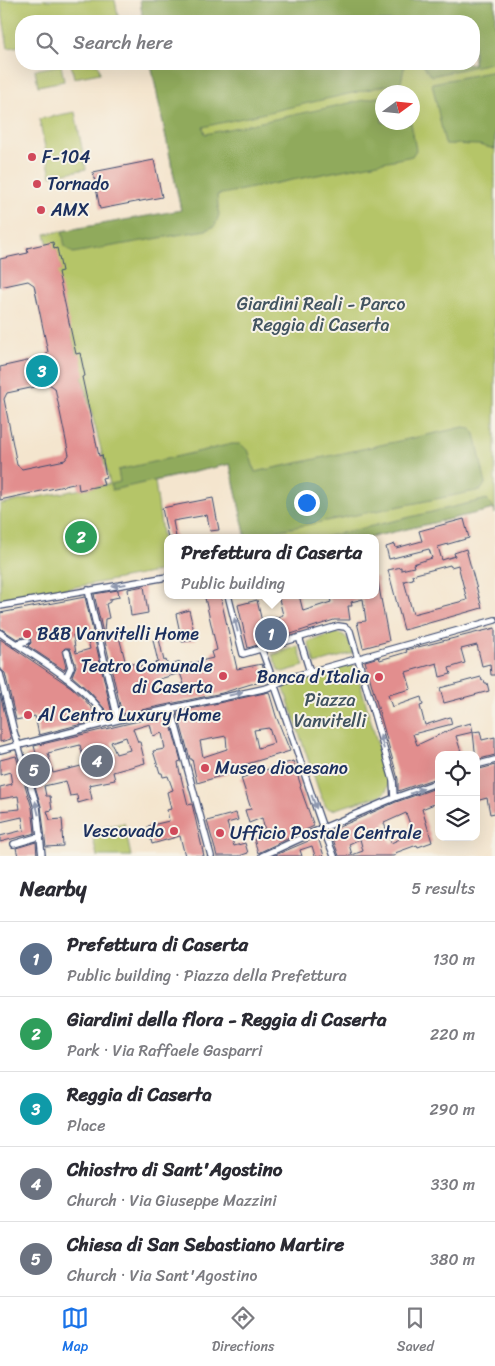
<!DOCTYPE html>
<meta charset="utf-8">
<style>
body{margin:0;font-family:Sriracha,sans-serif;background:#f7f7f7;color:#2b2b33}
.controls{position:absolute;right:15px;bottom:15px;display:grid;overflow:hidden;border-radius:10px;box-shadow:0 5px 20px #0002}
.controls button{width:45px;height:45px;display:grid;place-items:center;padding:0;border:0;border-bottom:1px solid #e1e1e2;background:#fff;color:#2b2b33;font:25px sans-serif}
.compass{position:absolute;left:375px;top:85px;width:45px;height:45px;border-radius:50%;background:#fff;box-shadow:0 5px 20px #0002;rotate:75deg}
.you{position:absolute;left:306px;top:502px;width:18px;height:18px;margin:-12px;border:4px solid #fff;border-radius:50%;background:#1a73e8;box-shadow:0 0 0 8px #1a73e833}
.badge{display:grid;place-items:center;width:32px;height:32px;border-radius:50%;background:#1a73e8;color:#fff;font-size:16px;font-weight:700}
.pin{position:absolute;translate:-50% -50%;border:2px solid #fff;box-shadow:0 1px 5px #0006}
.popup{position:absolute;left:164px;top:534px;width:215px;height:65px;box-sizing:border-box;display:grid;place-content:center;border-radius:10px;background:#fff;filter:drop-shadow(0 1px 4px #0005);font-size:16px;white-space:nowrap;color:#7c7c81}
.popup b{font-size:19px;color:#2b2b33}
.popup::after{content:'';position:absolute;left:50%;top:100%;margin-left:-10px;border:10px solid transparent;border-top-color:#fff}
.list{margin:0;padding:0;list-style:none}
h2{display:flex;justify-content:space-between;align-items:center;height:65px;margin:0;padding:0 20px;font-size:21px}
h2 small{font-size:16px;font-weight:400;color:#7c7c81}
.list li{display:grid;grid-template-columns:32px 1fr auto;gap:15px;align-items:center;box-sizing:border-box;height:75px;padding:0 20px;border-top:1px solid #e1e1e2}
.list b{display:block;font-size:19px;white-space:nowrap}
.list p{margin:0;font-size:16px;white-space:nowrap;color:#7c7c81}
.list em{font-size:16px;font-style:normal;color:#7c7c81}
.icon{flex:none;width:28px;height:28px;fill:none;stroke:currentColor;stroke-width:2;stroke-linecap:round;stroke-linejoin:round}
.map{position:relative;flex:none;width:495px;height:856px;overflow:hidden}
.search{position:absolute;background:#fff;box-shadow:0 5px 20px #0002;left:15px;right:15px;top:15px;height:55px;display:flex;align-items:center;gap:12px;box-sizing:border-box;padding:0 18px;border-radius:20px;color:#7c7c81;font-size:19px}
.sheet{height:440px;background:#fff}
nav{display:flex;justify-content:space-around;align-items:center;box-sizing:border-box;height:70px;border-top:1px solid #e1e1e2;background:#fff;font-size:14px;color:#7c7c81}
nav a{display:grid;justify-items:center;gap:2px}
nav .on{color:#1a73e8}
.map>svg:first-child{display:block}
.green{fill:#b5c568;stroke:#687a63;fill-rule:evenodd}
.forest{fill:#90aa5c;stroke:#566c5d}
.building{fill:#e28e8e;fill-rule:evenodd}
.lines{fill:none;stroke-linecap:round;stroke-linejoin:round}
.street-casing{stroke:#3c4a6f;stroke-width:8}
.street{stroke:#fff;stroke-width:5.5}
.oneway{fill:#8d97ae}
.poi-dot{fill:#d1495b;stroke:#f7f3e8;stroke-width:2}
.labels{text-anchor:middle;stroke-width:4;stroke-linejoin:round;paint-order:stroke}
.poi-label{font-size:18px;fill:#1b2f5e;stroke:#f7f3e8;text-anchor:start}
.park-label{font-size:18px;fill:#425460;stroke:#f7f3e8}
</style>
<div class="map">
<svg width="495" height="856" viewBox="0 0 495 856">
<rect width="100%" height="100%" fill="#f7f3e8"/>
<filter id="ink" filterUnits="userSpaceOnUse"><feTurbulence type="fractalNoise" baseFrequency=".02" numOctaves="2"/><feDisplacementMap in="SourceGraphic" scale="10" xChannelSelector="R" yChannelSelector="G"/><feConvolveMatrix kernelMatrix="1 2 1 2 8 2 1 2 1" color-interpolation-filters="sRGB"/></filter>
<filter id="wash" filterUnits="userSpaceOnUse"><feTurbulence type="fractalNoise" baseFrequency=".0096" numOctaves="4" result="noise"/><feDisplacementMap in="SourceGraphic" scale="20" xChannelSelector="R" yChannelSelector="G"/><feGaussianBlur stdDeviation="1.12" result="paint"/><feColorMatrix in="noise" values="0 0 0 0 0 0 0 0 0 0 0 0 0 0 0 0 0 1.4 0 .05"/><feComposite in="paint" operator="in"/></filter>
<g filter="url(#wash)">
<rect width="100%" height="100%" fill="#f4e5ce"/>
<path class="green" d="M0,0h115l4,21h-98v25l-13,2z
M140,0h355v514l-1,-5 -126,29h-122l-16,-74 -75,17 12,89 -167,31v-97l110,-20 -65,-250 136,-23 -30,-147h323v-43h-331zM382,92h30v30h-30z
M71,64h27l2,9 -26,5z
M61,65l3,16 -26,5 -3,-16z
M75,112l11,57 -35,7 -12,-57z
M335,633c13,0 15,10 18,20l-38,11 -7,-22z
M298,646l6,20 -21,6 -4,-1 -7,-16z
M352,664l4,5 33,115 -3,7 -4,4 -50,15 -6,-3 -6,-13 -36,-105 4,-5 6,-2z
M124,823l7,33h-34l-6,-26z"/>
<path class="forest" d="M140,0h355v62l-64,14 -9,-12h52v-43h-331z
M151,64h254l-4,18 -198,45 2,7 177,-38v26l29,1 5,27 -4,6 -4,1 -191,38 2,20 -4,11 -9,4 -133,23 -8,-6 -3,-16 119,-21z
M495,71v78l-16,-4 -34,-1 -13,-61z
M464,427l7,1 4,6 10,46v4l-4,6 -220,44v4h-15l-16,-74 -118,26 -1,-6 9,-2 -2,-12 114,-26h9l8,8 6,20z
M487,499l7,10 -127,29h-46z"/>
<g id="blocks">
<path class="building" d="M154,160l8,37 -62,12 -7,-37z
M53,242l1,7 3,-1 5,23 -4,1 18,82 4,-1 5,23 -3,1 17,79 3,-1 4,22 -4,1 2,7 -25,5 -1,-7 -78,17v-133l45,-10 3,-5 -14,-67 -6,-4 -28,6v-28l28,-6 -1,-5zM49,384l6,4 14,67 -4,5 -43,9 -5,-4 -13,-66 3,-6z
M213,498l6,32 -9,1 -3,-16 -34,6 3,16 -8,1 -6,-30z
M464,519l5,19 -31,9 4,13 13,-4 -1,-3 12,-4 16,59 -78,22 -16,-60 13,-3v3l13,-3 -1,-3 19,-6 -3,-9 -40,10 -3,-12 9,-3 1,4 26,-7 -3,-10zM450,565l1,2 7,-2 9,35 -54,14 -9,-33 9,-2 -1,-4z
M375,577h2l12,64 -26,7 -6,-26 9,-1 -3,-22 -12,3 1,4h-4l2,14h-16l-86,28 -10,-43 19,-5 5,22 21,-7 -5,-20h21l4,16 28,-9 -2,-7h46z
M144,586l4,27 -17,3 -3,-27z
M118,590l1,7 -9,2v3l-4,2 3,14 -4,1 -1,14h14l7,27 8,4 6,-1 1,3 18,-4 -5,-22 6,-1 5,22 2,-1 2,6 12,-4 1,4 32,-8 -2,-6 6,-2 -12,-52 15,-3 17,74 25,-5 5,18 -16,2 -29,9 -100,21 -28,-120zM180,673l4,11 -28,9 -3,-12z
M85,597l27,117 -2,1 -20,-23 -18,-16 4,-10 -6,-18h-5l-3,3 4,16 -2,3 -36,-24 3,-3 -1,-6 -4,-1 -9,3 -17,-11v-15zM86,633l4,16 -14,4 -3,-18z
M189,610l7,30 -14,2 -6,-28z
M495,628v47h-4l-1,-11 -8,2 -5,-21 -16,4 4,14 -16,5 2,6 -11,3 -3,-14 -31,9 5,17 -23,6 4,12 29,-10 2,8 -3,1 5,19 25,-8 2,7 -39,10 4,11 39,-18 15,-4 2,9 -17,4 6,19h-23v22l-41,14v-12l-33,-118 14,-4 1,3 27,-8 -1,-2z
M0,639l71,48 13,12 17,20 -62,16 -4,-19 -19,4 -11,-47 -5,-4z
M481,677l1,4 2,-1 1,3h2l2,8 -45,12 -4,-15z
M269,692l7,24 14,35 -53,16 1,4 -41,12 -5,-24h-2l-13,-47zM269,728l5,15 -16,5 -4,-18zM226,736l1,13 -24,8 -3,-16z
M0,694l11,45 -11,3z
M168,714l13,47 -3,1 1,7 9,36 4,-1 12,52h-19l-5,-20 -28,8 -4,-18 21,-5 -2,-11 4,-1 -4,-17 6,-2 -5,-14 -5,1 -1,-4h-2l-7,-22 12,-2 -3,-16 -9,3 -3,-12 -17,5 5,13h2l5,21 -32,9 2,8 -26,5 3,14 -14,4 -1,-8 -7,1 -4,-15 -22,5 2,10h4l2,14 -5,1 3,9 12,-1 1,12h-1l1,15 -17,1 -5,-41 -15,-50 10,-3 -2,-7zM126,737l4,13 -14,4 -5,-12zM80,745l5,20 -32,8 -5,-20z
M480,731l2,9 13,-3v18l-19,5 -3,-28z
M16,756l16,52 3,25 -35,9v-6l24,-6 -2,-13 -22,5v-11l20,-2 -2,-13 -18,3v-12l12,-3 -2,-12 -10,3v-15z
M293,761l8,25 -1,1 14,39 -56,27 -4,-14 12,-4 -4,-17 -13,5 -4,-13 6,-1 -10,-31z
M495,765v48l-5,1 -3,-16 -11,3v-31z
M439,787v15l-17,7 10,33 -14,5 -1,-2 -22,8 1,2 -3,1h-54l-9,-25 66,-29zM406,813l7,20 -22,10 -7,-20zM360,839l3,12 -11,4 -3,-11z
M236,813l2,7 -11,3 7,23 11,-3 3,10 -9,3h-22l-10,-35z
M318,837l6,19h-9l-3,-10 -12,4 2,6h-29z
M36,842l1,14h-19l-2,-8z"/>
</g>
</g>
<g filter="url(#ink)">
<use href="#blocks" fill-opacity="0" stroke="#3c4a6f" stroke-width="1"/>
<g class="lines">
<g class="street-casing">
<path id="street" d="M88,590l30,130
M228,595l15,59 95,-28 7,1 5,4 43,149 1,18 -71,30c-21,-59 -39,-120 -62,-180
M0,606l167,-29
M0,633c37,26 85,50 109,89
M299,637l11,35
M15,644l12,-3
M0,674l14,58 23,75 5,49
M66,678l5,-11 -4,-15
M171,708l40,148
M0,750l118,-30 149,-32 25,-11 203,-57
M476,765l19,-5
M394,798l45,-16
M14,844l27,-8
M262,856l61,-28 11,28"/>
</g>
<use href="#street" class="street"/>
</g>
<defs><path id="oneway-solid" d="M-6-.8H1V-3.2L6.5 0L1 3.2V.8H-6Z" transform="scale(1.25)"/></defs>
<g class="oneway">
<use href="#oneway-solid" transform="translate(119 585) rotate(172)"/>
<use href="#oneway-solid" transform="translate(236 625) rotate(-104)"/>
<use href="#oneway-solid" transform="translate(236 694) rotate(-12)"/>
<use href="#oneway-solid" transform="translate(382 742) rotate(-105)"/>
<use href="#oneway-solid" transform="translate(417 791) rotate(-20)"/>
<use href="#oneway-solid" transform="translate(314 802) rotate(70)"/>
<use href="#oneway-solid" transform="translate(37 808) rotate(-103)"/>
</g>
</g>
<g class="poi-dot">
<circle cx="32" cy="157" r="5"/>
<circle cx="37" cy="184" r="5"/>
<circle cx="41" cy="210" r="5"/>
<circle cx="27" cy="634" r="5"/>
<circle cx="223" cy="676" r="5"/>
<circle cx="379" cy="677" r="5"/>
<circle cx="28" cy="715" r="5"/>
<circle cx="205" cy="768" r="5"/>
<circle cx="174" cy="831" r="5"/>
<circle cx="220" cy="833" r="5"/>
</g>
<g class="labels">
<g class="poi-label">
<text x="42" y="163">F-104</text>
<text x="47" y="190">Tornado</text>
<text x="51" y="216">AMX</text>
<text x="37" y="640">B&amp;B Vanvitelli Home</text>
<text x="213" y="672" text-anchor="end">Teatro Comunale<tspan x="213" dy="21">di Caserta</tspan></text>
<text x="369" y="683" text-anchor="end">Banca d'Italia</text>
<text x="38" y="721">Al Centro Luxury Home</text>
<text x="215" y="774">Museo diocesano</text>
<text x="164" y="837" text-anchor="end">Vescovado</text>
<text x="230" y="839">Ufficio Postale Centrale</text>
</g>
<g class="park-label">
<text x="321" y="310">Giardini Reali - Parco<tspan x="321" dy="21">Reggia di Caserta</tspan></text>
<text x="330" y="706">Piazza<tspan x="330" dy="21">Vanvitelli</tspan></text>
</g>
</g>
</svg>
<div class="controls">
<button><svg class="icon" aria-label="locate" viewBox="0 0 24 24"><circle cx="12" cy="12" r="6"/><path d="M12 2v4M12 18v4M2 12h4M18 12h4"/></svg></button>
<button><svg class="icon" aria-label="layers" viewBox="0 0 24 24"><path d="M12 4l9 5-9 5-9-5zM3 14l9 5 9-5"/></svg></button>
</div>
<svg class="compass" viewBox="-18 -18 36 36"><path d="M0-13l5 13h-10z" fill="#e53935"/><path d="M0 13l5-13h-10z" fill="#7c7c81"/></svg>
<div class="you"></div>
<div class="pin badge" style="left:271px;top:634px;background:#5c6f8a">1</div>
<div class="popup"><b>Prefettura di Caserta</b>Public building</div>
<div class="pin badge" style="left:81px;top:537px;background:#2e9e5b">2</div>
<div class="pin badge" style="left:42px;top:371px;background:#0f9aa8">3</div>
<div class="pin badge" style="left:97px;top:761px;background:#6b7280">4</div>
<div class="pin badge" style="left:34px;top:770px;background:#6b7280">5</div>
<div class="search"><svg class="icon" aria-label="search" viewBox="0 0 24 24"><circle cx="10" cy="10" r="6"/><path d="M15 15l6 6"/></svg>Search here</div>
</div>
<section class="sheet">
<h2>Nearby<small>5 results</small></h2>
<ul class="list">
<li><span class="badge" style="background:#5c6f8a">1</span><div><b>Prefettura di Caserta</b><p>Public building · Piazza della Prefettura</p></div><em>130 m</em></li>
<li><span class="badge" style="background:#2e9e5b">2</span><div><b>Giardini della flora - Reggia di Caserta</b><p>Park · Via Raffaele Gasparri</p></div><em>220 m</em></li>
<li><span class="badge" style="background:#0f9aa8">3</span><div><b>Reggia di Caserta</b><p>Place</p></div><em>290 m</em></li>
<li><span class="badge" style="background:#6b7280">4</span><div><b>Chiostro di Sant'Agostino</b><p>Church · Via Giuseppe Mazzini</p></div><em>330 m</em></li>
<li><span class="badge" style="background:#6b7280">5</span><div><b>Chiesa di San Sebastiano Martire</b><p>Church · Via Sant'Agostino</p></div><em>380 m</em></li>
</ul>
</section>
<nav>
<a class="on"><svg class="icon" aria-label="map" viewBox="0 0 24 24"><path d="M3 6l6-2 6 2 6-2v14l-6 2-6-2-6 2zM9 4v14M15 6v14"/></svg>Map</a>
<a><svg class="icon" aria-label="directions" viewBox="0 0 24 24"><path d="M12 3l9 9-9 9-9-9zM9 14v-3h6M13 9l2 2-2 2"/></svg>Directions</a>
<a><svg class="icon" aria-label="saved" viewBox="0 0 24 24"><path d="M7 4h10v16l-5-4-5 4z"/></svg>Saved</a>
</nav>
